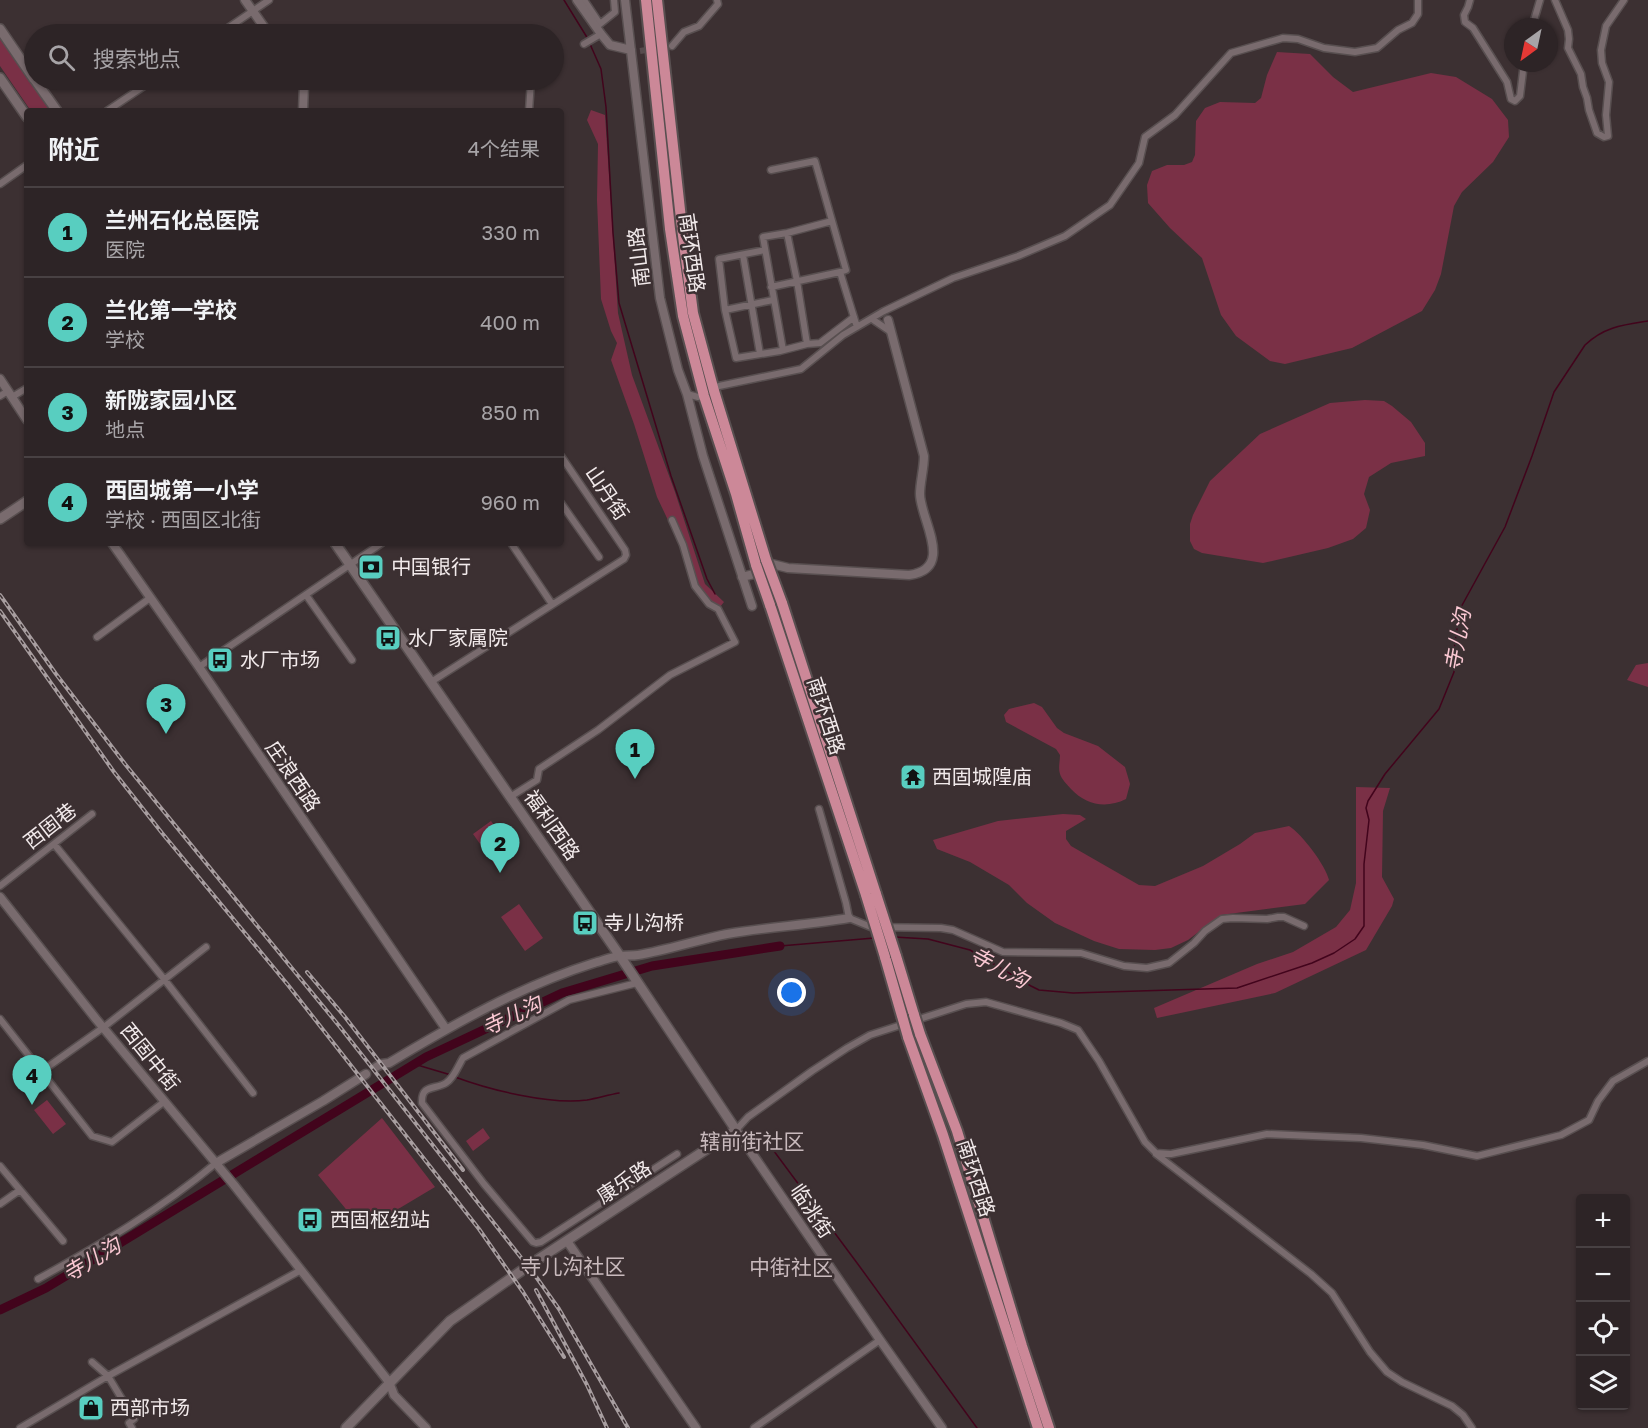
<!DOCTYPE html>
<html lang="zh">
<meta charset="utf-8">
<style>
body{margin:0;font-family:"Golos Text","Noto Sans SC",sans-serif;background:#393032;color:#f1f3f6}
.controls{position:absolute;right:18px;bottom:18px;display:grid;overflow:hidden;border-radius:6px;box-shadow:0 2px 4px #0004}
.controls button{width:54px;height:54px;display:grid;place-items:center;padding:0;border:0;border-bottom:2px solid #484143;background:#2d2426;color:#f1f3f6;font:30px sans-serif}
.compass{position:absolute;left:1504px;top:18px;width:54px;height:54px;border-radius:50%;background:#2d2426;box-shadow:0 2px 4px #0004;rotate:213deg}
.you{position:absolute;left:792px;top:993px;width:21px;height:21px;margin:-15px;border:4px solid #fff;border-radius:50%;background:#1a73e8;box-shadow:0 0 0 9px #1a73e833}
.badge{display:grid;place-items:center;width:39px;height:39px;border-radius:50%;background:#58cec0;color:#111;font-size:20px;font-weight:700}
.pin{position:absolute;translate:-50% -50px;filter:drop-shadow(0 2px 3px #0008)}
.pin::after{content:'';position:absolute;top:32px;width:21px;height:18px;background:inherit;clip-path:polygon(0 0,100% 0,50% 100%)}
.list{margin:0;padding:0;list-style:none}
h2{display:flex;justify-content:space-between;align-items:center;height:78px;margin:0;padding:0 24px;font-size:26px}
h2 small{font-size:20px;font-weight:400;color:#a7a4a7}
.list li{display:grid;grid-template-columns:39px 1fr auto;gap:18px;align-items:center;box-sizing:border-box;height:90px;padding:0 24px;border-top:2px solid #484143}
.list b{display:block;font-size:22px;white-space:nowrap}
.list p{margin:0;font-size:20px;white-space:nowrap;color:#a7a4a7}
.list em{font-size:20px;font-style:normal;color:#a7a4a7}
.icon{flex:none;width:33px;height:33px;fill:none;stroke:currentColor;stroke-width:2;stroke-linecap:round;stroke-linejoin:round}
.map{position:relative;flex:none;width:1648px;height:1428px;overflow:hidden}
.search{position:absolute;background:#2d2426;box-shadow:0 2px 4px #0004;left:24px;top:24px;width:540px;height:66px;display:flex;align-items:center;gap:15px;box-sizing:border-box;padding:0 21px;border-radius:33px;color:#a7a4a7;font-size:22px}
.panel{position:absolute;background:#2d2426;box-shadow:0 2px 4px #0004;left:24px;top:108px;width:540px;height:438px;border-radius:6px}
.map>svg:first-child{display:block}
.green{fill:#7a3046}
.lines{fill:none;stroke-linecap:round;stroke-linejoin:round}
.stream{stroke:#42041c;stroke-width:1.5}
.river{stroke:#42041c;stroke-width:9}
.minor-tunnel{stroke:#574c4e;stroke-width:6;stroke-dasharray:6 3;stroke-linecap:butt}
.minor-casing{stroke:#584f50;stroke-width:9}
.tertiary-casing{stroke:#584f50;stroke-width:11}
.secondary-casing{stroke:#584f50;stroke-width:12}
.trunk-casing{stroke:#584f50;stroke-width:14}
.minor{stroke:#796b6e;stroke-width:6}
.tertiary{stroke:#796b6e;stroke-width:8}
.secondary{stroke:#796b6e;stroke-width:9}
.trunk{stroke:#cc8898;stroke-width:10}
.rail-casing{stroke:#a89ea0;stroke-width:4}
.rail{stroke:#3c3032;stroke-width:1.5;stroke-dasharray:4.5;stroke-linecap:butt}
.trunk-bridge-casing{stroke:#584f50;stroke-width:14;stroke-linecap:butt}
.trunk-bridge{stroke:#cc8898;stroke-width:10}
.labels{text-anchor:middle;stroke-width:5;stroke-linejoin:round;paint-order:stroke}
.street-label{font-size:20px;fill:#f2eaeb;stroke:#3c3032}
.poi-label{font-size:20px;fill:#f2eaeb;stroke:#3c3032;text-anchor:start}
.water-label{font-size:21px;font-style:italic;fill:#fbc8d3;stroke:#3c3032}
.neighbourhood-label{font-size:21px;fill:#c9babd;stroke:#3c3032}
</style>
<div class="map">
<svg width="1648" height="1428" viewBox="0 0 1648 1428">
<rect width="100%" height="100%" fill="#3c3032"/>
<path class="green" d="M0,39l50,72h-19l-31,-45z
M1277,52l33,2 23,23 20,15 78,-19 25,4 36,22 16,21 1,17 -16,25 -31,30 -8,14 -13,68 -6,16 -13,21 -70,37 -67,16 -15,-3 -34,-25 -15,-21 -19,-57 -32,-30 -22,-25 -1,-18 5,-14 15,-6h17l8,-3 3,-7 1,-34 9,-13 15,-6 35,1 6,-5 6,-23z
M591,110l14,5 13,198 14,62 43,117 30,92 19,18 -4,5 -10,-1 -9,-8 -17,-44 -27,-57 -23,-73 -23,-64 6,-17 -6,-12 -10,-32 -4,-99 1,-56 -11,-24z
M1365,400l19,1 8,5 19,16 14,21v13l-34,7 -22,14 -5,17 6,16 -4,18 -13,11 -25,9 -65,15 -61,-10 -8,-4 -4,-8v-17l3,-9 17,-34 50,-47 70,-31z
M1648,663v24l-21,-7 9,-15z
M1034,703l8,4 15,21 7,5 34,13 27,21 5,17 -4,15c-20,10 -40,6 -55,-10 -4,-5 -9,-9 -11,-15 -2,-6 0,-13 0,-19l-4,-6 -50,-27 -2,-7 5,-6z
M1356,787l34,1 -7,23 -1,66 12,22 -2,7 -26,44 -91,43 -118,25 -3,-10 103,-44 36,-12 43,-25 14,-17 6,-27z
M1063,814l17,1 6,4 -20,12v8l5,7 68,39 16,1 48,-20 37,-22 15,-11 34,-7c13,8 37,40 40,54l-24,24 -84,11 -33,25 -17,8 -16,2 -36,-1 -25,-8 -39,-18 -28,-20 -18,-18 -39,-23 -33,-13 -4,-9 65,-19z
M491,821l24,34 -18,13 -24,-34z
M519,904l24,34 -18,13 -24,-34z
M47,1100l19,24 -13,10 -19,-24z
M382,1118l53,69 -72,43 -45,-55z
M483,1128l7,10 -17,13 -7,-10z"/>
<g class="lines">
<path class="stream" d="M564,0l24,39
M590,44l11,25 5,38 7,126 6,70 52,173 36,103 8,15
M894,937l34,2 42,11 61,36 8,4 34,3 164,-5 75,-25 22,-10 21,-14 9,-13v-62l5,-44 -3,-12 2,-7 17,-27 54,-65 15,-37 -1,-16 7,-47 45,-82 27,-71 22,-64 31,-47c19,-18 37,-20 63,-24
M780,946l94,-8
M414,1064l37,11
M455,1077c35,13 95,28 132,23 11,-2 21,-5 32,-7
M762,1135l98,132 117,161"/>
<path class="river" d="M0,1310l46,-22 380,-231 136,-64 90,-27 128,-20"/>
<path class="minor-tunnel" d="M640,51l32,-5"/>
<g class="minor-casing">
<path id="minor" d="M584,0l16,24 15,-12 -1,-12
M1470,0l-2,7 -4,8 1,7 8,6 34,54 4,17 4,2 5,-5 4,-33
M1555,0l13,30 1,9 -1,9 13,26 2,13 4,11 2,12 8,23 7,4 4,-1 -2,-21 3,-33 -7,-19 -1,-13 5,-24 18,-26
M1532,27l8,-27
M219,34l50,-34
M584,44l17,-10
M672,46l12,-14 15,-6 19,-22 -1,-4
M304,85l32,-5
M107,111l46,-31
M529,111l2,-31
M771,170l44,-9 31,109 -6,2
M0,184l27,-19
M787,233l10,48 10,63
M765,250l-46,9 6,51 11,48 44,-7 27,-7 13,-1 34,-26
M743,255l17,99
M771,287l69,-15 17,55
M725,310l48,-10
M872,319l19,13
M783,350l-20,-113 24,-4 45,-12
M719,386l82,-17 42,-34 41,-24 69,-33 65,-22 47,-20 45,-31 29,-42 6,-26 30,-22 56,-62 52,-15 15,1 26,9 31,4 22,-4 21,-18 14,-7 6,-9v-14
M687,394l11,3
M0,396l8,-5
M12,397l15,-9
M561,503l38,54
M511,543l41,61
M306,595l46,65
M97,637l53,-39
M199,667l183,-124
M431,682l193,-123 2,-4 -1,-5 -64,-94
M510,797l27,-17 2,-11 59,-39 72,-55 65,-33 -17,-33 -9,-5 -14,-18 -12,-41 -11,-25
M819,809l27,94 3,15 22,9 70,1 12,2 50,22 78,1 43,13 23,2 22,-5 25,-20 11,-12 17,-12 11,-1 34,1 11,-2h6l20,9
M54,844l110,135 89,114
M0,886l92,-72
M637,983l-68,17 -106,58c-5,8 -9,20 -17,25 -11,7 -25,1 -24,20l62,81 49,58 3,1 5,-1 136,-88
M0,1019l92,117 20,6 53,-41
M42,1071l62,-44 102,-80
M736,1130l12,-13 64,-46 35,-23 23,-13 96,-31 20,-2 75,21 17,7 21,31 46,81 11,11 15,1 96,-20 94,4 62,7 54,11 84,-21 28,-15 9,-19 15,-20 35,-20
M1156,1154l155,120 21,19 38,59 17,20 15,10 50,24 11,9 9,13
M0,1166l63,75
M0,1204l20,-14
M38,1279c62,-34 123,-70 178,-116
M92,1362l16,14 26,43 -5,4 3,5
M20,1428l88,-52 193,-106
M754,1428l126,-88"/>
</g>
<g class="tertiary-casing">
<path id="tertiary" d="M245,0l24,34
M577,0l24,34 9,11 21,5
M625,0l35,298 18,72 9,24 16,62 49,150
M300,80l4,5 -1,26
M0,379l27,41
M112,543l87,124 247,362
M742,577l12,-3 18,-10 16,4 121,7c47,-6 11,-56 11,-81 0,-12 4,-25 4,-38l-36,-136
M0,897l96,122 138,166 155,197 5,13 32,33
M376,1067l6,-3 7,-1c65,-39 132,-77 205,-100 8,-2 17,-6 26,-7 6,-1 12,0 18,-1 30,-5 59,-15 89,-21 41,-7 81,-9 122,-16
M736,1130l144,210 62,88
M216,1163l107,-62 43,-27
M567,1241l129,187"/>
</g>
<g class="secondary-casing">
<path id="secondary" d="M0,29l34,50
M0,78l27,39
M35,80l22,31
M0,519l27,-18
M335,543l285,413 116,174 -205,134
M346,1428l104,-107 71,-50"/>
</g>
<g class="trunk-casing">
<path id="trunk" d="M646,0l24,229 13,87 21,80 32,98 20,71
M657,0l25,228 11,85 21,78 52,169
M782,603l94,291
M770,605l96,290
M896,956l18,59
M885,957l17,59
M920,1034l37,97 65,215 27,82
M908,1037l35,98 95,293"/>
</g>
<use href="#minor" class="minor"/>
<use href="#tertiary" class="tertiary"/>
<use href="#secondary" class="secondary"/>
<use href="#trunk" class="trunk"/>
<g class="rail-casing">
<path id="rail" d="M0,595l56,79 69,90 215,263 194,247 25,35 69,119
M0,611l114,161 48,61 126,152 191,244 44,63 41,65
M307,972l38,45 118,153
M536,1290l51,95 20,43"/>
</g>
<use href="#rail" class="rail"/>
<g class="trunk-bridge-casing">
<path id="trunk-bridge" d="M766,560l16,43
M756,565l14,40
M876,894l20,62
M866,895l19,62
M914,1015l6,19
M902,1016l6,21"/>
</g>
<use href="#trunk-bridge" class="trunk-bridge"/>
</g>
<defs>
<g id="bank-square" transform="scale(1.35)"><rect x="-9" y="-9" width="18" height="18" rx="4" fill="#58cec0" stroke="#3c3032"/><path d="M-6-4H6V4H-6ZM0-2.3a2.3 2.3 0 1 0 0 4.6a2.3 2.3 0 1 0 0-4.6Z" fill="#111"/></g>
<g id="bus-square" transform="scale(1.35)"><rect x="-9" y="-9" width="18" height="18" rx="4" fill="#58cec0" stroke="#3c3032"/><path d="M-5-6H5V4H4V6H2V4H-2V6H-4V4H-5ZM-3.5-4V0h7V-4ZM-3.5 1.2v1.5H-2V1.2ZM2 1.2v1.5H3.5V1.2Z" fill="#111"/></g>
<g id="temple-square" transform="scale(1.35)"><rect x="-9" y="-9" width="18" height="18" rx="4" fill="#58cec0" stroke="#3c3032"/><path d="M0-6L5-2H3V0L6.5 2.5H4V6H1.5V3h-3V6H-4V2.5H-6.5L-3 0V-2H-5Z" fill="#111"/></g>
<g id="shop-square" transform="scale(1.35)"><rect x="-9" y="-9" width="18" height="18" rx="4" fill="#58cec0" stroke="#3c3032"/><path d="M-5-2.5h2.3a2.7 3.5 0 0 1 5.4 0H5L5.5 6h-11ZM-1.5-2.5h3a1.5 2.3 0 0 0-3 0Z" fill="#111"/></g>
</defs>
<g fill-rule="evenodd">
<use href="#bank-square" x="371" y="567"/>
<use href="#bus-square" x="388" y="638"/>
<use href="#bus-square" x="220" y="660"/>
<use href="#temple-square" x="913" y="777"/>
<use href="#bus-square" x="585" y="923"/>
<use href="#bus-square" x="310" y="1220"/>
<use href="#shop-square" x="91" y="1408"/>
</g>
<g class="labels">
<g class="street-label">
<text transform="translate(692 253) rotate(82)" y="7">南环西路</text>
<text transform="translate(639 257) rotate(-97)" y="7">南山路</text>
<text transform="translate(607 493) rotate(56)" y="7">山丹街</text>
<text transform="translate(826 716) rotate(72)" y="7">南环西路</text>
<text transform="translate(293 776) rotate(56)" y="7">庄浪西路</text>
<text transform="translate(552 825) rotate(55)" y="7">福利西路</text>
<text transform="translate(50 826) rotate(-38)" y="7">西固巷</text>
<text transform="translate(150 1057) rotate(51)" y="7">西固中街</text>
<text transform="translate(976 1178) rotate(72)" y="7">南环西路</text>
<text transform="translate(624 1182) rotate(-33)" y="7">康乐路</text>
<text transform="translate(812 1211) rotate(56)" y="7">临洮街</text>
</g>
<g class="poi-label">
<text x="391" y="574">中国银行</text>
<text x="408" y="645">水厂家属院</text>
<text x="240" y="667">水厂市场</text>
<text x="932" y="784">西固城隍庙</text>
<text x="604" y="930">寺儿沟桥</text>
<text x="330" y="1227">西固枢纽站</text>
<text x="110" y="1415">西部市场</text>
</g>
<g class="water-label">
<text transform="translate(1458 640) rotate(-80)" y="7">寺儿沟</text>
<text transform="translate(999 968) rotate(28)" y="7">寺儿沟</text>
<text transform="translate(512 1016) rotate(-25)" y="7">寺儿沟</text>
<text transform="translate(92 1260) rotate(-31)" y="7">寺儿沟</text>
</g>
<g class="neighbourhood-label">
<text x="752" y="1149">辖前街社区</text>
<text x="573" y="1274">寺儿沟社区</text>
<text x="791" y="1275">中街社区</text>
</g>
</g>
</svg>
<div class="controls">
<button>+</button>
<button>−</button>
<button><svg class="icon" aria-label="locate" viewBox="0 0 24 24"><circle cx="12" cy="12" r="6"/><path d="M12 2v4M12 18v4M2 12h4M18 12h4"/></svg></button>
<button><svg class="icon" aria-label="layers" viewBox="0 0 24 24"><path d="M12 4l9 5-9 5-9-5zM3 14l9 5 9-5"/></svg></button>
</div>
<svg class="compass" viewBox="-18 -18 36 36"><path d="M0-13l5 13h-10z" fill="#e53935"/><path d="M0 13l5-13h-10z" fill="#a7a4a7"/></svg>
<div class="you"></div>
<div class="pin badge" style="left:635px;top:779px">1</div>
<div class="pin badge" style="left:500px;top:873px">2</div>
<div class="pin badge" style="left:166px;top:734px">3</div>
<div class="pin badge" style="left:32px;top:1105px">4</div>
<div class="search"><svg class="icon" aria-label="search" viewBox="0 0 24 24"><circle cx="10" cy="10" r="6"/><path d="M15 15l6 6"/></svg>搜索地点</div>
<section class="panel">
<h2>附近<small>4个结果</small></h2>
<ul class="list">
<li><span class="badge">1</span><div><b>兰州石化总医院</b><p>医院</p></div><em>330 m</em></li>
<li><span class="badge">2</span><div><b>兰化第一学校</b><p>学校</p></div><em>400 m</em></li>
<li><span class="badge">3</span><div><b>新陇家园小区</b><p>地点</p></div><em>850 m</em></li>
<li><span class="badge">4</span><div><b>西固城第一小学</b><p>学校 · 西固区北街</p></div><em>960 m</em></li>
</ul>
</section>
</div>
